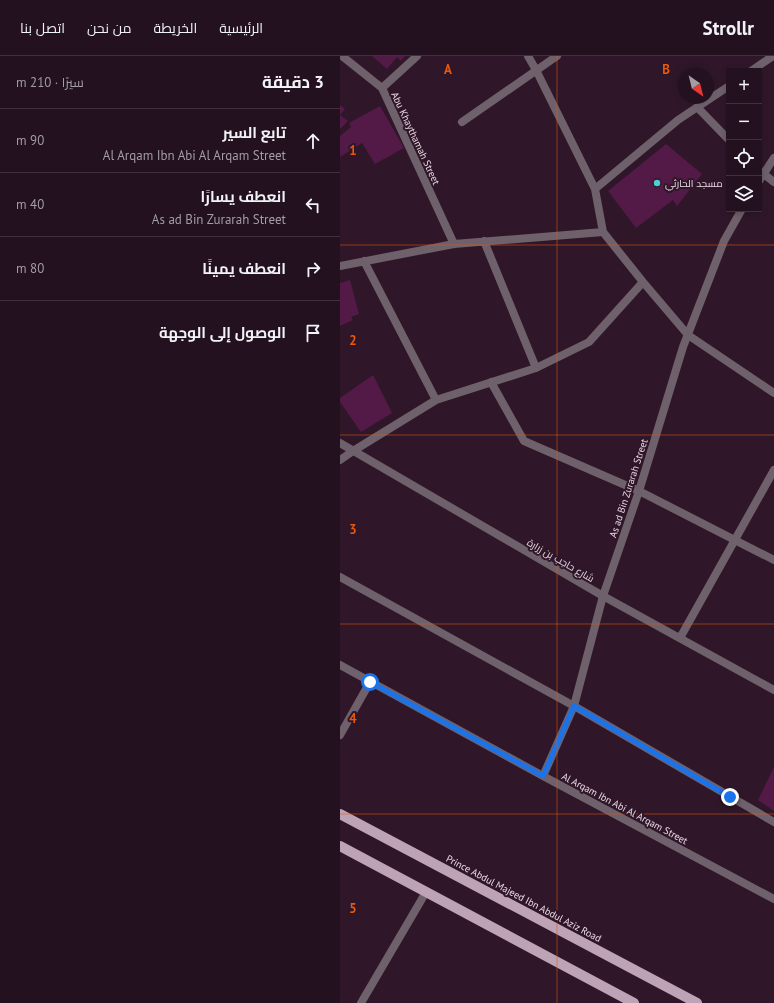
<!DOCTYPE html>
<html lang="ar">
<meta charset="utf-8">
<style>
body{margin:0;font-family:"PT Sans",Cairo,sans-serif;background:#2b1a28;color:#f1f3f6;direction:rtl}
.controls{position:absolute;right:12px;top:12px;display:grid;overflow:hidden;border-radius:0px;box-shadow:0 2px 6px #0003}
.controls button{width:36px;height:36px;display:grid;place-items:center;padding:0;border:0;border-bottom:1px solid #40313d;background:#23111f;color:#f1f3f6;font:20px sans-serif}
.compass{position:absolute;left:338px;top:12px;width:36px;height:36px;border-radius:50%;background:#23111f;box-shadow:0 2px 6px #0003;rotate:145deg}
.stop{position:absolute;width:12px;height:12px;margin:-9px;border:3px solid #1a73e8;border-radius:50%;background:#fff}
.stop.end{background:#1a73e8;border-color:#fff;box-shadow:0 1px 4px #0008}
.list{margin:0;padding:0;list-style:none}
h2{display:flex;justify-content:space-between;align-items:center;height:52px;margin:0;padding:0 16px;font-size:17px}
h2 small{font-size:13px;font-weight:400;color:#a39da4}
.list li{display:grid;grid-template-columns:26px 1fr auto;gap:12px;align-items:center;box-sizing:border-box;height:64px;padding:0 16px;border-top:1px solid #40313d}
.list b{display:block;font-size:15px;white-space:nowrap}
.list p{margin:0;font-size:13px;white-space:nowrap;color:#a39da4}
.list em{font-size:13px;font-style:normal;color:#a39da4}
.icon{flex:none;width:22px;height:22px;fill:none;stroke:currentColor;stroke-width:2;stroke-linecap:round;stroke-linejoin:round}
.map{position:relative;flex:none;width:434px;height:947px;overflow:hidden;direction:ltr}
header{display:flex;align-items:center;gap:24px;box-sizing:border-box;height:56px;padding:0 20px;background:#23111f;border-bottom:1px solid #40313d}
header strong{font-size:19px}
nav{display:flex;gap:22px;margin-inline-start:auto;font-size:14px}
main{display:flex}
aside{flex:1;background:#23111f}
.map>svg:first-child{display:block}
.building{fill:#531947}
.lines{fill:none;stroke-linecap:round;stroke-linejoin:round}
.street{stroke:#6f616b;stroke-width:8}
.primary{stroke:#bea2b5;stroke-width:10}
.route{stroke:#1a73e8;stroke-width:5}
.grid{fill:none;stroke:#e8590c;stroke-width:1;stroke-opacity:0.55}
.poi-dot{fill:#51ccd2;stroke:#2f1729;stroke-width:1.5}
.labels{text-anchor:middle;stroke-width:4;stroke-linejoin:round;paint-order:stroke}
.street-label{font-size:10px;fill:#ead9e4;stroke:#2f1729}
.poi-label{font-size:10px;fill:#ead9e4;stroke:#2f1729;text-anchor:start}
.grid-label{font-size:13px;text-anchor:middle;font-weight:bold;fill:#e8590c;stroke:#2f1729;stroke-width:4;stroke-linejoin:round;paint-order:stroke}
</style>
<header>
<strong>Strollr</strong>
<nav><a>الرئيسية</a><a>الخريطة</a><a>من نحن</a><a>اتصل بنا</a></nav>
</header>
<main>
<div class="map">
<svg width="434" height="947" viewBox="0 0 434 947">
<rect width="100%" height="100%" fill="#2f1729"/>
<path class="building" d="M32,0h33l-4,5 -4,-4 -10,12z
M0,49l5,4 -5,6 8,6 -8,8z
M40,50l24,42 -29,16 -13,-21 -22,14v-21l11,-9 -2,-4z
M326,88l36,30 -25,32 -4,-6 -37,28 -28,-37z
M10,224l9,34 -8,3 2,3 -13,6v-43z
M33,319l19,38 -31,19 -21,-30v-4z
M434,711v44l-16,-11z"/>
<g class="lines">
<path class="street" d="M2,0l40,32 72,156
M188,0l8,14 59,119 8,43 40,50 45,53 86,58
M411,15l22,-15
M42,32l35,-32
M357,51l32,33
M122,66l95,-66
M420,115l14,11
M419,125l15,-23
M255,133l83,-69 51,-34
M144,185l52,127
M24,205l72,139
M0,210l114,-22 149,-12
M151,326l33,59 115,50 135,69
M0,387l263,153 171,94
M0,404l13,-9 83,-51 100,-32 53,-26 54,-60
M0,521l234,129 200,116
M340,582l94,-168
M0,609l203,111 231,123
M0,679l30,-53
M203,720l31,-70 29,-110 36,-105 44,-144 41,-106 18,-32
M21,947l65,-111"/>
<path class="primary" d="M0,758l357,189
M0,790l294,157"/>
</g>
<g class="lines">
<path class="route" d="M30,626l173,94 31,-70 156,91"/>
</g>
<path class="grid" d="M217,0v947M0,189h434M0,379h434M0,568h434M0,758h434"/>
<circle class="poi-dot" cx="317" cy="127" r="4"/>
<g class="labels">
<g class="street-label">
<text transform="translate(76 82) rotate(65)" y="4">Abu Khaythamah Street</text>
<text transform="translate(288 432) rotate(-72)" y="4">As ad Bin Zurarah Street</text>
<text transform="translate(221 504) rotate(30)" y="4">شارع حاجب بن زرارة</text>
<text transform="translate(285 752) rotate(28)" y="4">Al Arqam Ibn Abi Al Arqam Street</text>
<text transform="translate(184 842) rotate(28)" y="4">Prince Abdul Majeed Ibn Abdul Aziz Road</text>
</g>
<g class="poi-label">
<text x="325" y="131">مسجد الحارثي</text>
</g>
</g>
<g class="grid-label">
<text x="108" y="18">A</text>
<text x="326" y="18">B</text>
<text x="13" y="99">1</text>
<text x="13" y="289">2</text>
<text x="13" y="478">3</text>
<text x="13" y="667">4</text>
<text x="13" y="857">5</text>
</g>
</svg>
<div class="controls">
<button>+</button>
<button>−</button>
<button><svg class="icon" aria-label="locate" viewBox="0 0 24 24"><circle cx="12" cy="12" r="6"/><path d="M12 2v4M12 18v4M2 12h4M18 12h4"/></svg></button>
<button><svg class="icon" aria-label="layers" viewBox="0 0 24 24"><path d="M12 4l9 5-9 5-9-5zM3 14l9 5 9-5"/></svg></button>
</div>
<svg class="compass" viewBox="-18 -18 36 36"><path d="M0-13l5 13h-10z" fill="#e53935"/><path d="M0 13l5-13h-10z" fill="#a39da4"/></svg>
<div class="stop" style="left:30px;top:626px"></div>
<div class="stop end" style="left:390px;top:741px"></div>
</div>
<aside>
<h2>3 دقيقة<small>سيرًا · 210 m</small></h2>
<ul class="list">
<li><svg class="icon" aria-label="ahead" viewBox="0 0 24 24"><path d="M12 20V5M6 11l6-6 6 6"/></svg><div><b>تابع السير</b><p>Al Arqam Ibn Abi Al Arqam Street</p></div><em>90 m</em></li>
<li><svg class="icon" aria-label="left" viewBox="0 0 24 24"><path d="M17 20v-9H6M10 6l-5 5 5 5"/></svg><div><b>انعطف يسارًا</b><p>As ad Bin Zurarah Street</p></div><em>40 m</em></li>
<li><svg class="icon" aria-label="right" viewBox="0 0 24 24"><path d="M7 20v-9h11M14 6l5 5-5 5"/></svg><div><b>انعطف يمينًا</b></div><em>80 m</em></li>
<li><svg class="icon" aria-label="arrive" viewBox="0 0 24 24"><path d="M6 21V4h12l-3 4 3 4H6"/></svg><div><b>الوصول إلى الوجهة</b></div></li>
</ul>
</aside>
</main>
